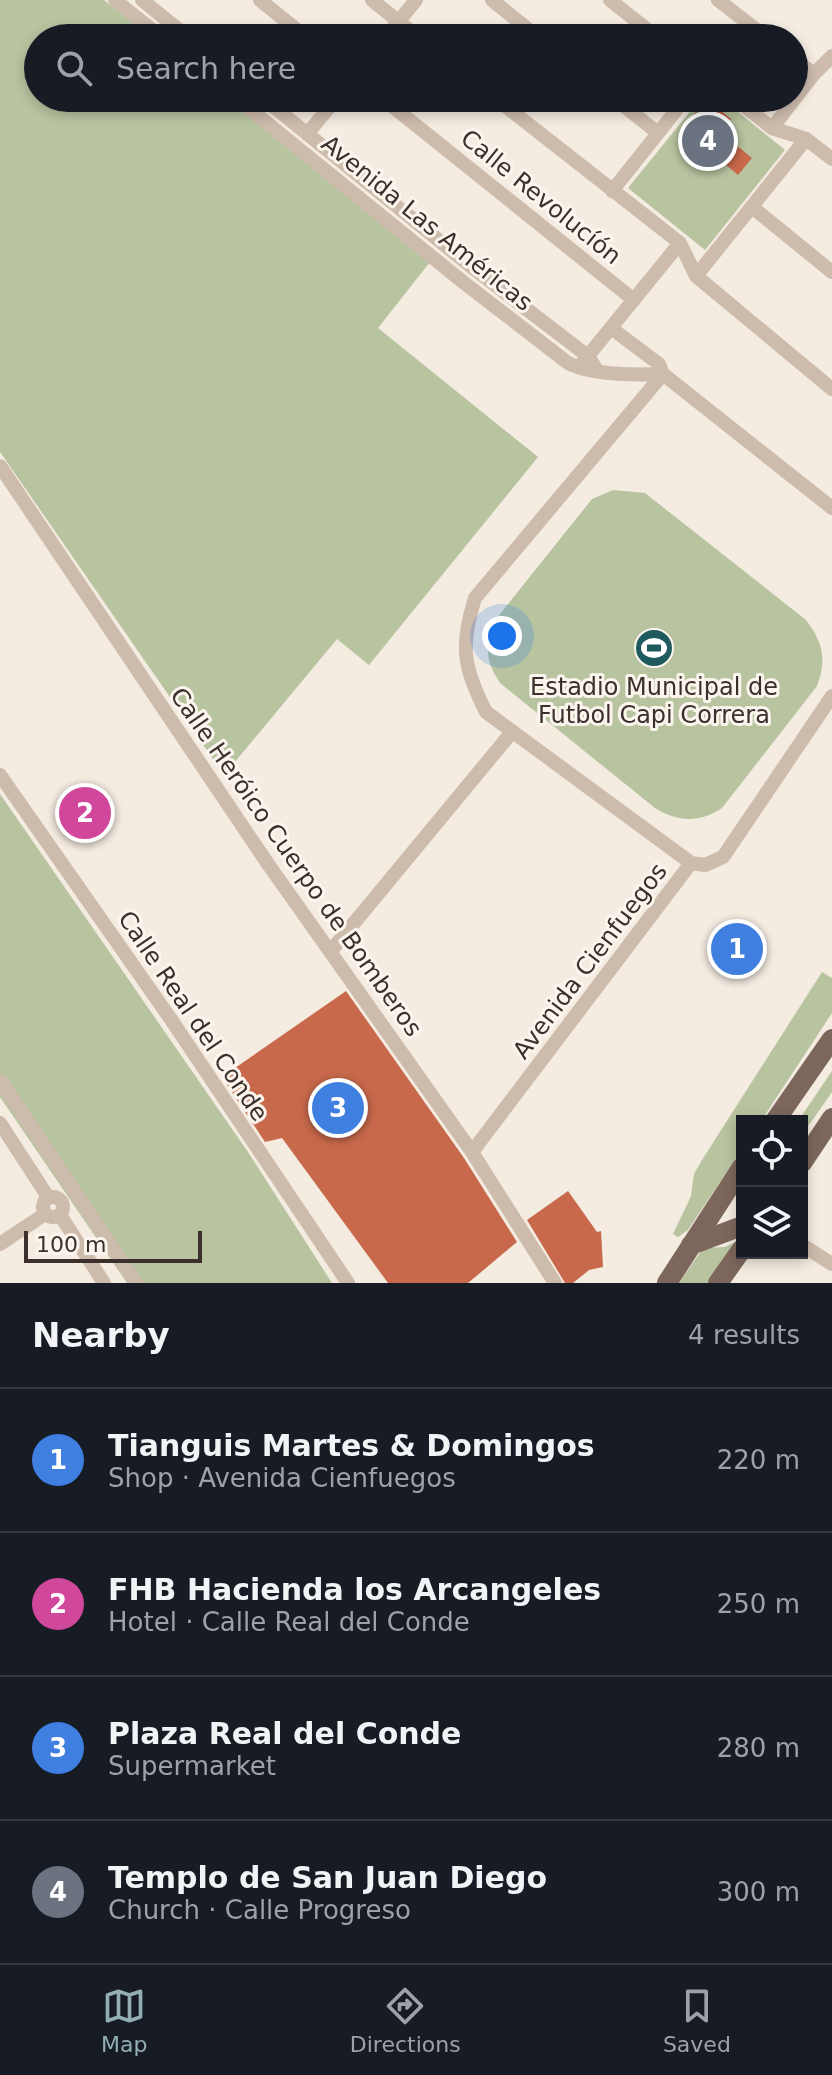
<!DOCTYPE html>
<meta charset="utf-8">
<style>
body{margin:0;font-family:"DejaVu Sans",sans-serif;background:#20242c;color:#f1f3f6}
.controls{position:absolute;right:24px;bottom:24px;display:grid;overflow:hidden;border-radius:0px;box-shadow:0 4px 12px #0003}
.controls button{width:72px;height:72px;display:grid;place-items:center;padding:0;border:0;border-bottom:2px solid #363941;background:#171b24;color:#f1f3f6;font:40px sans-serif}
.scale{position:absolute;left:24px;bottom:20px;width:178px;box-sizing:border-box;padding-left:8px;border:4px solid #3b302b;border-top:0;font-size:22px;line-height:28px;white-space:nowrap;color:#3b302b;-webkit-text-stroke:6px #fbf5ee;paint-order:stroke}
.you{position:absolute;left:502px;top:636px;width:28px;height:28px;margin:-20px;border:6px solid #fff;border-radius:50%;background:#1a73e8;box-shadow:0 0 0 12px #1a73e833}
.badge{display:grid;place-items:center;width:52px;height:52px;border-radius:50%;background:#92aeb2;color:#fff;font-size:26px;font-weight:700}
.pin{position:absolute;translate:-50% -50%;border:4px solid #fff;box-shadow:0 2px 8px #0006}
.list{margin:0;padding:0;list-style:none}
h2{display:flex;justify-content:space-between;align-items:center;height:104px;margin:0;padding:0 32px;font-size:34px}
h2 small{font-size:26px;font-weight:400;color:#9ea1a6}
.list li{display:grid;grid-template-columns:52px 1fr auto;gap:24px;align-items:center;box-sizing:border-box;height:144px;padding:0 32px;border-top:2px solid #363941}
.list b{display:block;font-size:30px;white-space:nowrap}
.list p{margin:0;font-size:26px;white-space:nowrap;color:#9ea1a6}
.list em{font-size:26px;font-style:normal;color:#9ea1a6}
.icon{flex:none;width:44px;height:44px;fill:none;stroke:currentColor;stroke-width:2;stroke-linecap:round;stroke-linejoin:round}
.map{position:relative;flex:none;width:832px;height:1283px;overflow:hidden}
.search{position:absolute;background:#171b24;box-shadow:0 4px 12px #0003;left:24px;right:24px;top:24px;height:88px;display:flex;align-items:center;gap:20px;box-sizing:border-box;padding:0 28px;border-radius:44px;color:#9ea1a6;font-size:30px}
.sheet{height:680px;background:#171b24}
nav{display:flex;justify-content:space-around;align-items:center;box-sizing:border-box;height:112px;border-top:2px solid #363941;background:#171b24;font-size:22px;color:#9ea1a6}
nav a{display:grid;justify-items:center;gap:4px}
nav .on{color:#92aeb2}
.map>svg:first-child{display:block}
.green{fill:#b8c4a0}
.building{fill:#c8694b}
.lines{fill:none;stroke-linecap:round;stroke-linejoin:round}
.minor{stroke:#cdbbac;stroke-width:14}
.primary{stroke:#7d675c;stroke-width:20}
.labels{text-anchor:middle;stroke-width:6;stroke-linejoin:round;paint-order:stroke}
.street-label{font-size:24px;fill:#3b302b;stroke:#fbf5ee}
.poi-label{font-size:24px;fill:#3b302b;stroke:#fbf5ee}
</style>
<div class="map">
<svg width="832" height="1283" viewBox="0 0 832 1283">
<rect width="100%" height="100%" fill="#f4ebe1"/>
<path class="green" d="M0,0h104l48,38h-114v60h188l204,164 -52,66 160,129 -169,208 -32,-26 -113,136 -224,-323z
M701,98h20l64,52 -80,100 -77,-62z
M613,490l32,3 161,127c17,22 21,40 11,66l-95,122c-22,15 -45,14 -67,0l-155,-125c-16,-24 -15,-38 -4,-64l96,-120z
M0,794l248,358 84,131h-205l-127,-186z
M822,972l10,6v35l-71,108h-19v28l-54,81 -10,7 -5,-3 18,-38 3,-22 8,-14z
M832,1071v21l-30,43v-14h-4z
M742,1239v4l-30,40h-33l24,-35 22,-1z"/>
<path class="building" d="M714,105l17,14 -11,13 32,26 -14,17 -32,-27 -10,13 -17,-13 11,-13 -8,-6 14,-17 7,6z
M346,991l118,167 53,84 -49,41h-80l-106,-145 -17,4 -43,-65z
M568,1191l29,41 4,-1 2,36 -14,3 -16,13h-8l-38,-63z"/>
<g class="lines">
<path class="minor" d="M115,0l47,38
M142,0l47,38
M260,0l47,38
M372,0l47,38
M492,0l47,38
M610,0l48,38
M718,0l49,38
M385,38l31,-38
M794,59l20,15
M236,98l227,184 105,81c23,12 69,12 95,11l169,134
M263,98l210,170 116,89 7,12
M382,98l252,202
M495,98l185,145 16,33 136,113
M614,98l44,35
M734,98l38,30 34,11 26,20
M772,128l42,-54 18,-18
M307,134l30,-36
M612,191l74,-93
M752,207l80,65
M696,276l110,-137
M611,328l48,36 4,10 -188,224c-15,48 -12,69 11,114l205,151
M583,362l97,-119
M0,466l268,398 204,288 83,131
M0,775l170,243 178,265
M330,952l182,-220
M0,1080l136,203
M0,1123l48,74
M472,1152l219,-289 14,2 18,-8 109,-161
M43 1207a10 10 0 1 1 20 0a10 10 0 1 1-20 0Z
M60,1215l44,68
M0,1244l45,-30
M802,1245l30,19"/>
<path class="primary" d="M775,1121l57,-82
M802,1163l30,-45
M691,1245l51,-19
M667,1283l75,-116
M718,1283l24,-34"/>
</g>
<defs>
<g id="stadium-disc" transform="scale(2)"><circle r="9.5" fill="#1f5a5e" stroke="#fbf5ee"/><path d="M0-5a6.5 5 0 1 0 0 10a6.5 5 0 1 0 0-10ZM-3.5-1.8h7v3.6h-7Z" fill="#fff"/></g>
</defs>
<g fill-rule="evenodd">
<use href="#stadium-disc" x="654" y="648"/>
</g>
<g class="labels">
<g class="street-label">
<text transform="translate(541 197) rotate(39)" y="8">Calle Revolucíón</text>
<text transform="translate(427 223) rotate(39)" y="8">Avenida Las Américas</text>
<text transform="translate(296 862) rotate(55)" y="8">Calle Heróico Cuerpo de Bomberos</text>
<text transform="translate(590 961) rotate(-53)" y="8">Avenida Cienfuegos</text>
<text transform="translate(193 1016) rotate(56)" y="8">Calle Real del Conde</text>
</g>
<g class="poi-label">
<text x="654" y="695">Estadio Municipal de<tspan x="654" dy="28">Futbol Capi Correra</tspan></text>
</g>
</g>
</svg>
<div class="controls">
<button><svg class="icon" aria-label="locate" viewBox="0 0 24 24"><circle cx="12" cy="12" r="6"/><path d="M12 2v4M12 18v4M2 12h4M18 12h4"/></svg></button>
<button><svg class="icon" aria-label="layers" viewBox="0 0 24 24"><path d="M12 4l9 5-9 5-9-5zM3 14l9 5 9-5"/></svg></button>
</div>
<div class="scale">100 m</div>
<div class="you"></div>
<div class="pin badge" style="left:737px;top:949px;background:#3f7fe0">1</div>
<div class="pin badge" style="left:85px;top:813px;background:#d1479c">2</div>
<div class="pin badge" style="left:338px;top:1108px;background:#3f7fe0">3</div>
<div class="pin badge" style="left:708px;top:141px;background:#6b7280">4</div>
<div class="search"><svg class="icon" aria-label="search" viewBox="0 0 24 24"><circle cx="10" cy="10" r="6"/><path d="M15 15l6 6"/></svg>Search here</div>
</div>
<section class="sheet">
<h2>Nearby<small>4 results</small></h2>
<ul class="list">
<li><span class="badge" style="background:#3f7fe0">1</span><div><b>Tianguis Martes &amp; Domingos</b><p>Shop · Avenida Cienfuegos</p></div><em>220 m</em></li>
<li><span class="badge" style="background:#d1479c">2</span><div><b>FHB Hacienda los Arcangeles</b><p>Hotel · Calle Real del Conde</p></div><em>250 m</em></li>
<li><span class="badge" style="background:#3f7fe0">3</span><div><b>Plaza Real del Conde</b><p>Supermarket</p></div><em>280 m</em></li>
<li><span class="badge" style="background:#6b7280">4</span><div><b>Templo de San Juan Diego</b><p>Church · Calle Progreso</p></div><em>300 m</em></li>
</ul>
</section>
<nav>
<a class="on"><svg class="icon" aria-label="map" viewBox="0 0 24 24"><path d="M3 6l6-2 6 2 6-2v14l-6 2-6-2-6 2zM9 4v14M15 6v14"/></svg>Map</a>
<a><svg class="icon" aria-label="directions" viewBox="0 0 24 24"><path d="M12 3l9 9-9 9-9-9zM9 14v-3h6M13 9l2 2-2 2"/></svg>Directions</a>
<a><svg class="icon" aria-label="saved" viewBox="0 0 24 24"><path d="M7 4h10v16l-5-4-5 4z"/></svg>Saved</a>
</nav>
